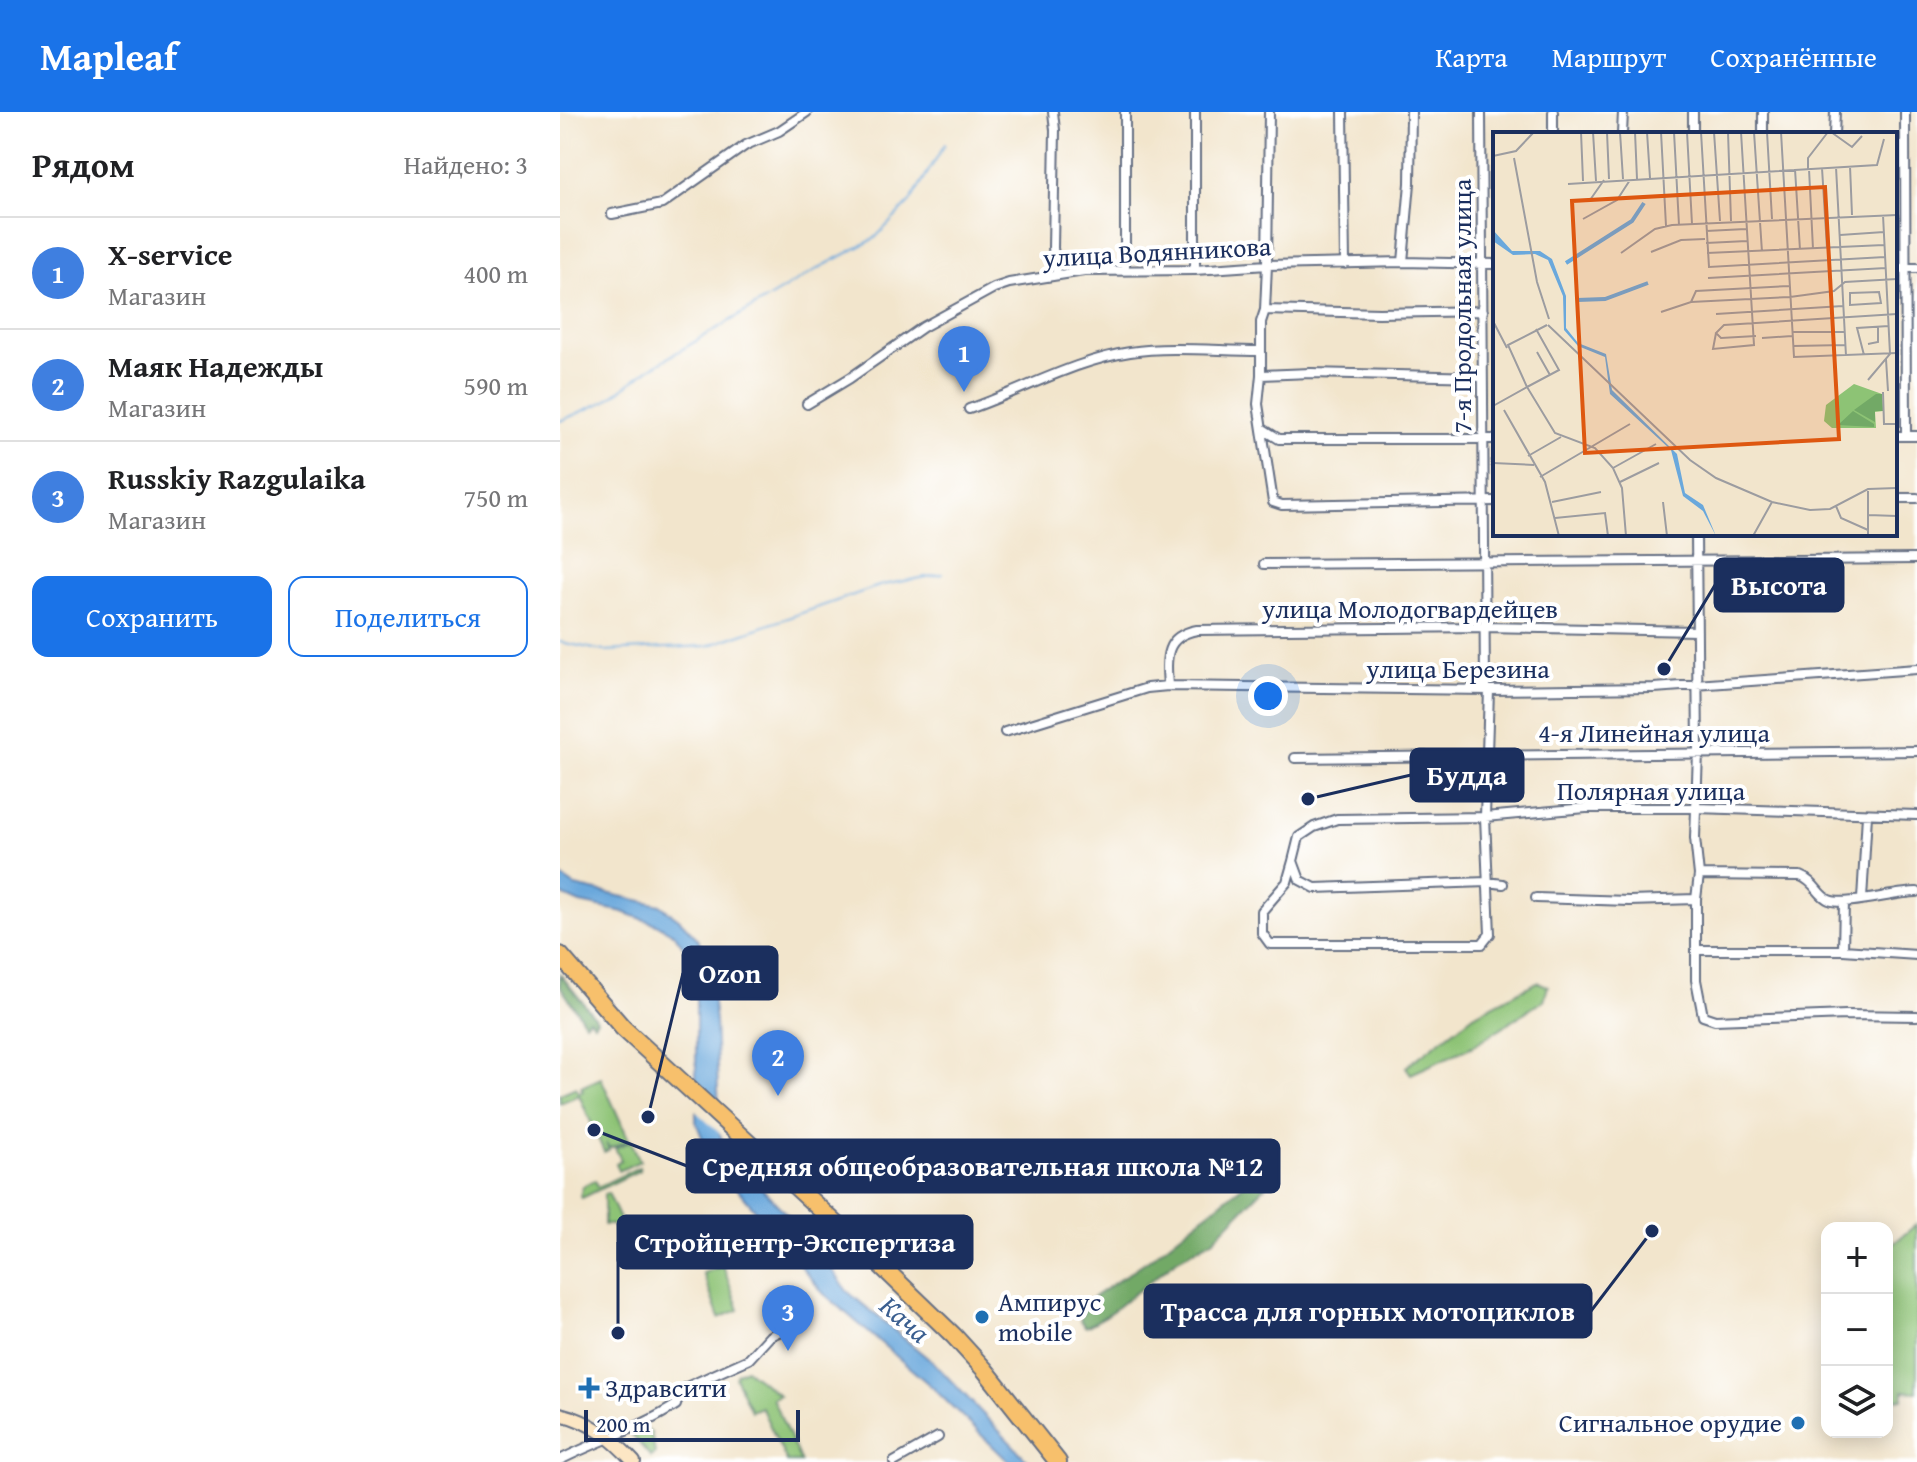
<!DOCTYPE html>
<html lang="ru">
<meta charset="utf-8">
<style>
body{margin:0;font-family:"Gentium Book Plus",serif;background:#f2f2f2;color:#202124}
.controls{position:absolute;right:24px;bottom:24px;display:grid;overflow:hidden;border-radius:16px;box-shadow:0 4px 20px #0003}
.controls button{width:72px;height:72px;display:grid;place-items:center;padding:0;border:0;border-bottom:2px solid #e0e0e0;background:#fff;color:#202124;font:40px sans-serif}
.scale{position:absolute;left:24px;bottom:20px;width:216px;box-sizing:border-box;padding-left:8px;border:4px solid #1b2f5e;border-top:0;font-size:22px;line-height:28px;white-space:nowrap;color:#1b2f5e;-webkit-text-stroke:6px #fff;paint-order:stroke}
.you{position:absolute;left:708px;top:584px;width:28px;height:28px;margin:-20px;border:6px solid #fff;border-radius:50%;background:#1a73e8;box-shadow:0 0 0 12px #1a73e833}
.badge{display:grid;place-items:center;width:52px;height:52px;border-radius:50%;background:#1a73e8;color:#fff;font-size:26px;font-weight:700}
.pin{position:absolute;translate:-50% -66px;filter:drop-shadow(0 2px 4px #0008)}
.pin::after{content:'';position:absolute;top:42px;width:28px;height:24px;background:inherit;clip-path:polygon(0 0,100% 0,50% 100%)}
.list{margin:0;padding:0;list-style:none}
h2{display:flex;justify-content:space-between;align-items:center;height:104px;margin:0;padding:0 32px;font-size:34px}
h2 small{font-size:26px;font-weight:400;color:#757577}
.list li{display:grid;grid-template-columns:52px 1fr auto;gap:24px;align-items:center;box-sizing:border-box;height:112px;padding:0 32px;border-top:2px solid #e0e0e0}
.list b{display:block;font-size:30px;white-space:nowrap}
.list p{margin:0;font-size:26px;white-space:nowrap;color:#757577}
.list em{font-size:26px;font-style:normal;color:#757577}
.actions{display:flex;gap:16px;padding:24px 32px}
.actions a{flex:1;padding:18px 0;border:2px solid #1a73e8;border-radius:16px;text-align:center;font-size:28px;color:#1a73e8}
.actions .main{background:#1a73e8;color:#fff}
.icon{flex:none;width:44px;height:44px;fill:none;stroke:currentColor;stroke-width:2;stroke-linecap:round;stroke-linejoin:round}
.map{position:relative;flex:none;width:1357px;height:1350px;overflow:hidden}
header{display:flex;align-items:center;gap:48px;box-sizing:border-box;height:112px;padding:0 40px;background:#1a73e8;color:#fff}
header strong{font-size:38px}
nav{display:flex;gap:44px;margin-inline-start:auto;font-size:28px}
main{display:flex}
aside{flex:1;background:#fff}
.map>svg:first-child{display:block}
.green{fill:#8dc375;stroke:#54796a;stroke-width:2}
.forest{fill:#72a966;stroke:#466c62;stroke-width:2}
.water{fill:#6aa8dc;stroke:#426c9d;stroke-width:2}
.pier{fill:#f2e5cc}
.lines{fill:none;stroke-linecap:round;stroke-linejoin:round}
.stream{stroke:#6aa8dc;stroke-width:2}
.street-casing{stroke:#666f84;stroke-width:12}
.secondary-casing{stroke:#666f84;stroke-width:16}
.highway-casing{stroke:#666f84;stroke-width:20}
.street{stroke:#fff;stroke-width:8}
.secondary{stroke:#fce6c4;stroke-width:12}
.highway{stroke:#f7c06c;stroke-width:16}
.poi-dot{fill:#1f6fb2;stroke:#fff;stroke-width:3}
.labels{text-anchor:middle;stroke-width:8;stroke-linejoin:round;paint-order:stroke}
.street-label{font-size:26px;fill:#1b2f5e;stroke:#fff}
.poi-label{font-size:26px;fill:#1b2f5e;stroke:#fff;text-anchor:start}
.water-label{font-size:28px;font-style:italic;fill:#3b5f90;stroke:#fff}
.inset-river{fill:none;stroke:#6aa8dc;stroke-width:4}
.inset-road{fill:none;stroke:#9c9ca0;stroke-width:2}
.view{fill:#de5710;fill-opacity:0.15;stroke:#de5710;stroke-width:4}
.inset-edge{fill:none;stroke:#1b2f5e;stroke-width:4}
.leader{fill:none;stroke:#1b2f5e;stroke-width:3}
.callout-dot{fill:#1b2f5e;stroke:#fff;stroke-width:3}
.callout{fill:#1b2f5e;stroke:#1b2f5e;stroke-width:3}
.callout-label{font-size:28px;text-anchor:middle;font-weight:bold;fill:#fff}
</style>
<header>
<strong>Mapleaf</strong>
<nav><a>Карта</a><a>Маршрут</a><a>Сохранённые</a></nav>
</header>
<main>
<aside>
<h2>Рядом<small>Найдено: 3</small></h2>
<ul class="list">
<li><span class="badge" style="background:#3f7fe0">1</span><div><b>X-service</b><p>Магазин</p></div><em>400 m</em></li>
<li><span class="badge" style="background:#3f7fe0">2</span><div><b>Маяк Надежды</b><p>Магазин</p></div><em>590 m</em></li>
<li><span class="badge" style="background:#3f7fe0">3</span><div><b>Russkiy Razgulaika</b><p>Магазин</p></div><em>750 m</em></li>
</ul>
<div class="actions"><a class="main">Сохранить</a><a>Поделиться</a></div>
</aside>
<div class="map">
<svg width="1357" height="1350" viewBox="0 0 1357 1350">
<rect width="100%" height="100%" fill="#fff"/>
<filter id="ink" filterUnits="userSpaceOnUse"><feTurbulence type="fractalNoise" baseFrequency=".0125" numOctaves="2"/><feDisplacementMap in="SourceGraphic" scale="16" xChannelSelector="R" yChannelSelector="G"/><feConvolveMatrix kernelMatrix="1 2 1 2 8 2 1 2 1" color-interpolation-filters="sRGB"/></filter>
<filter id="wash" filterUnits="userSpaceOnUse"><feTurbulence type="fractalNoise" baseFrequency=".006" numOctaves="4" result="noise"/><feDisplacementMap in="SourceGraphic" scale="32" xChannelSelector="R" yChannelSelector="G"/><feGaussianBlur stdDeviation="1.8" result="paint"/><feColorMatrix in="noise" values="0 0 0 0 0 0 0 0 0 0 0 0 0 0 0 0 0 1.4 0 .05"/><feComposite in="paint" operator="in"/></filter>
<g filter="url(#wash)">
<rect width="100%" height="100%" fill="#f2e5cc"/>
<path class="green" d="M977,870l11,4 -4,14 -71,46 -62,28 -5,-7 69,-53z
M41,966l28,62 -19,8 -4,-5 3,7 -5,2 -25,-57 -19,8v-9l16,-7 3,6 4,-2 -2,-4z
M71,1029l9,20 -21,10 -3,-8 5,-3 -6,-12z
M79,1055l1,3 -58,28 -2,-2 3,-10 12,-6 3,7z
M48,1081l16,35 -9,5 -2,-8h-9v-31z
M1357,1112v168l-14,-1v8l-16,-1v-149z
M163,1154l16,44 -20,8 -16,-45z
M186,1257l33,26 -7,3 29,64h-14l-26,-55 -10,4 -16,-34 2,-4z
M86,1316l5,5 4,20 -4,4 -19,-22z"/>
<path class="forest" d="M0,862l37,46 -3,4 -5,-5 -4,4 -25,-37z
M693,1065l11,1 2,8 -53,54 -35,19 -72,57 -20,11 -6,-6 8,-20 63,-43z"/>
<path class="water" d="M0,764l15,10 85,19 20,15 18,19 10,22 7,60 5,114 8,18 87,91 32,47 89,74 93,97h-20l-77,-75 -109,-94 -19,-23 -25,-36 -23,-23 -46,-54 -14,-35v-139l-5,-25 -16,-23 -19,-11 -33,-12 -43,-9 -20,-9z"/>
<path class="pier" d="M131,965l31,28 4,34 -35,-32z"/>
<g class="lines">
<path class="stream" d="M0,309l46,-20 43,-32 170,-101 55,-29 36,-37 35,-58
M0,530l44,9 103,-5 175,-61 61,-11"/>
</g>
</g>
<g filter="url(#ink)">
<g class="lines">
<g class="street-casing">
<path id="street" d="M493,0l2,18 -2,118 4,27
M635,0v158
M709,0l-2,153 -2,45 -4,12v53l-3,29 15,98 9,3 213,-4
M783,0l2,152
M993,0v22
M1203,0v22
M1345,0l1,324
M1062,22l1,-22
M1133,22v-22
M1274,22l1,-22
M52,102l50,-10 84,-59 33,-14 28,-19
M843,150l7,-79 1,-71
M1335,156h22
M565,158v-158
M705,198l114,3 104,-2
M701,263l50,-2 170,4
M247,292l43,-26 73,-51 71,-39 15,-5 75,-12 111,-1 72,-5 136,-3 92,2
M409,297c52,-18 107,-49 161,-57 40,-6 88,-1 129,-1
M703,317l16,10h216
M1335,324h22
M1335,386h22
M1136,422l2,218 -3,86 4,37 -3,24v81l7,36 12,4 131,-5 71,1
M704,452l653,-5
M608,574c-2,-28 -4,-50 29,-56l287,-3 213,4
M445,620l142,-44 21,-2 321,4 165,-2 263,-19
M735,646l622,-7
M733,749l-6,21 -25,29v22l8,11h212l8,-10 -5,-117 4,-127 -4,-4 -4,-574
M1139,763l101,1c16,6 17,19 29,24 16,7 66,-8 88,-8
M943,772l-16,-2 -172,6 -15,-8 -7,-19 6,-24 15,-10 23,-8 148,-2 101,-9h110l221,7
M976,786l93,3 67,-2
M1302,787l5,-84
M1138,838h145l74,5
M1283,838l1,-48
M0,1348c39,-20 79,-31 116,-55l4,-15 69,-31 21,-23 36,-17
M334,1350l44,-25"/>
</g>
<g class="secondary-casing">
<path id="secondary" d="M0,1302c32,8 52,24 74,48"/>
</g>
<g class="highway-casing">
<path id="highway" d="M0,843l63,73 244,224 87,84 31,34 73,92"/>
</g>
<use href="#street" class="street"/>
<use href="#secondary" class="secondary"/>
<use href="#highway" class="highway"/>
</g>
</g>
<g class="poi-dot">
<circle cx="422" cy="1205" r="8"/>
<path d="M25 1264h8v8h8v8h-8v8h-8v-8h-8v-8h8z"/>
<circle cx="1238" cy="1311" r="8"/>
</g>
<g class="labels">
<g class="street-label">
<text transform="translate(597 140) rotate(-3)" y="9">улица Водянникова</text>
<text transform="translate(902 194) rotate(-90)" y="9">7-я Продольная улица</text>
<text x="850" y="506">улица Молодогвардейцев</text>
<text x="898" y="566">улица Березина</text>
<text x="1094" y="630">4-я Линейная улица</text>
<text x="1091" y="688">Полярная улица</text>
</g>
<g class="poi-label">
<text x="438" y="1199">Ампирус<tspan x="438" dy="30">mobile</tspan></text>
<text x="45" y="1285">Здравсити</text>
<text x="1222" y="1320" text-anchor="end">Сигнальное орудие</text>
</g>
<g class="water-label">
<text transform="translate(345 1207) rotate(41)" y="10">Кача</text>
</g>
</g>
<g transform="translate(933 20)">
<rect width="404" height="404" fill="#f2e5cc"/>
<path d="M361,252l28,10 1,17 -8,1 1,16h-44l-8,-7 2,-16z" fill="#8dc375"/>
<path d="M383,262h6l1,17h-8v11l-21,-12zM360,279l21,13v3l-36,-2z" fill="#72a966"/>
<path d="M0,98l19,21h28l12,8 14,37v32l12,15 28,11 6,36 65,64 8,39 18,12 13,31 -13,-25 -20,-15 -12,-46 -61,-56 -5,-37 -27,-11 -14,-16 -1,-34 -15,-36 -13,-6 -22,1 -20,-14z" fill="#6aa8dc"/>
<path class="inset-river" d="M73,131l66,-42 12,-18M84,168l28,-1 43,-16"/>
<path class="inset-road" d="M88,0l2,49M100,0l3,49M114,0l2,47M127,0l3,47M142,0l2,47M154,0l3,46M168,0l5,94M181,0l5,93M194,0l5,92M208,0l8,135 176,-10M221,0l6,89M235,0l3,89M261,0l8,120M274,0l5,87M288,0l13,225 103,-4M338,0l21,15 10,-11M0,24l23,-5 18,-19M21,26l23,124 12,37M357,34l2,49M343,35l10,189M329,36l5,80M302,37l5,81M315,37v-11l20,-26M316,37l4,80M75,52l309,-19 7,-26M97,68l14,-20M90,87l34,-19 13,-20M213,99l40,-2M347,103l44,-3M213,111l41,-2M158,120l30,-12 24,-1M128,121l34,-24 17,-4 225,-10M214,121l177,-8M215,146l178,-10M357,161l29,-1 2,11 -31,2zM198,170l5,-11 93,-5M168,180l30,-10 99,-5 44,-6 11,-9 52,-3M223,182l127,-8M0,189l14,27M55,193l142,135 26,18 56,24 38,8 20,-1 38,-20 29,-1M43,197l23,41 -32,17 28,46 40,15 18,20 9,20 4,48M299,200h53M223,201l-3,16 41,-4 -13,-213M263,204l-35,2 -5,-5 8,-8 173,-11M269,206l30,-2M375,212l10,-2v-15M300,214l52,-1M44,220l13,23M371,223l-7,-27 32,-2M393,227l2,32M375,248l22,-26 -7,-139M390,260l1,32h13M0,274l34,-19 -19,-42 39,-20M11,278l41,72 14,54M35,324l33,-19M0,331l41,2M120,336l43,-24M47,345l90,-53M127,350l39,-19M59,370l49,-10M170,370l4,34M343,374l5,12 27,12M375,383l29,1M62,386l50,-5 3,23M260,404l19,-34M375,404v-45"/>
<path class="view" d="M332,55l14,252 -254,14 -13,-252z"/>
<rect width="404" height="404" class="inset-edge"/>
</g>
<path class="leader" d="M1104 557L1155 473M748 687L851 663M88 1005L123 861M34 1018L127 1054M58 1221L58 1130M1092 1119L1031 1199"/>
<g class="callout-dot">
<circle cx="1104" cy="557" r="8"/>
<circle cx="748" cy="687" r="8"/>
<circle cx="88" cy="1005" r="8"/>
<circle cx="34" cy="1018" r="8"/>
<circle cx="58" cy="1221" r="8"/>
<circle cx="1092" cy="1119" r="8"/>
</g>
<g class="callout">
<rect x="1155" y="447" width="128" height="52" rx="8"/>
<rect x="851" y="637" width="112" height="52" rx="8"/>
<rect x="123" y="835" width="94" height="52" rx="8"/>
<rect x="127" y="1028" width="592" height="52" rx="8"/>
<rect x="58" y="1104" width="354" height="52" rx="8"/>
<rect x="585" y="1173" width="446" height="52" rx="8"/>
</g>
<g class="callout-label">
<text x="1219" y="483">Высота</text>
<text x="907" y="673">Будда</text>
<text x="170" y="871">Ozon</text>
<text x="423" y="1064">Средняя общеобразовательная школа №12</text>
<text x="235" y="1140">Стройцентр-Экспертиза</text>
<text x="808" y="1209">Трасса для горных мотоциклов</text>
</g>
</svg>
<div class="controls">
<button>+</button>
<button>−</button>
<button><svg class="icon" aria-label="layers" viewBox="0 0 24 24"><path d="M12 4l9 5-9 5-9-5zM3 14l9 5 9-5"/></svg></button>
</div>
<div class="scale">200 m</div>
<div class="you"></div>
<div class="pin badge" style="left:404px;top:280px;background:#3f7fe0">1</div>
<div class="pin badge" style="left:218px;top:984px;background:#3f7fe0">2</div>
<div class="pin badge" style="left:228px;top:1239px;background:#3f7fe0">3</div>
</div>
</main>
